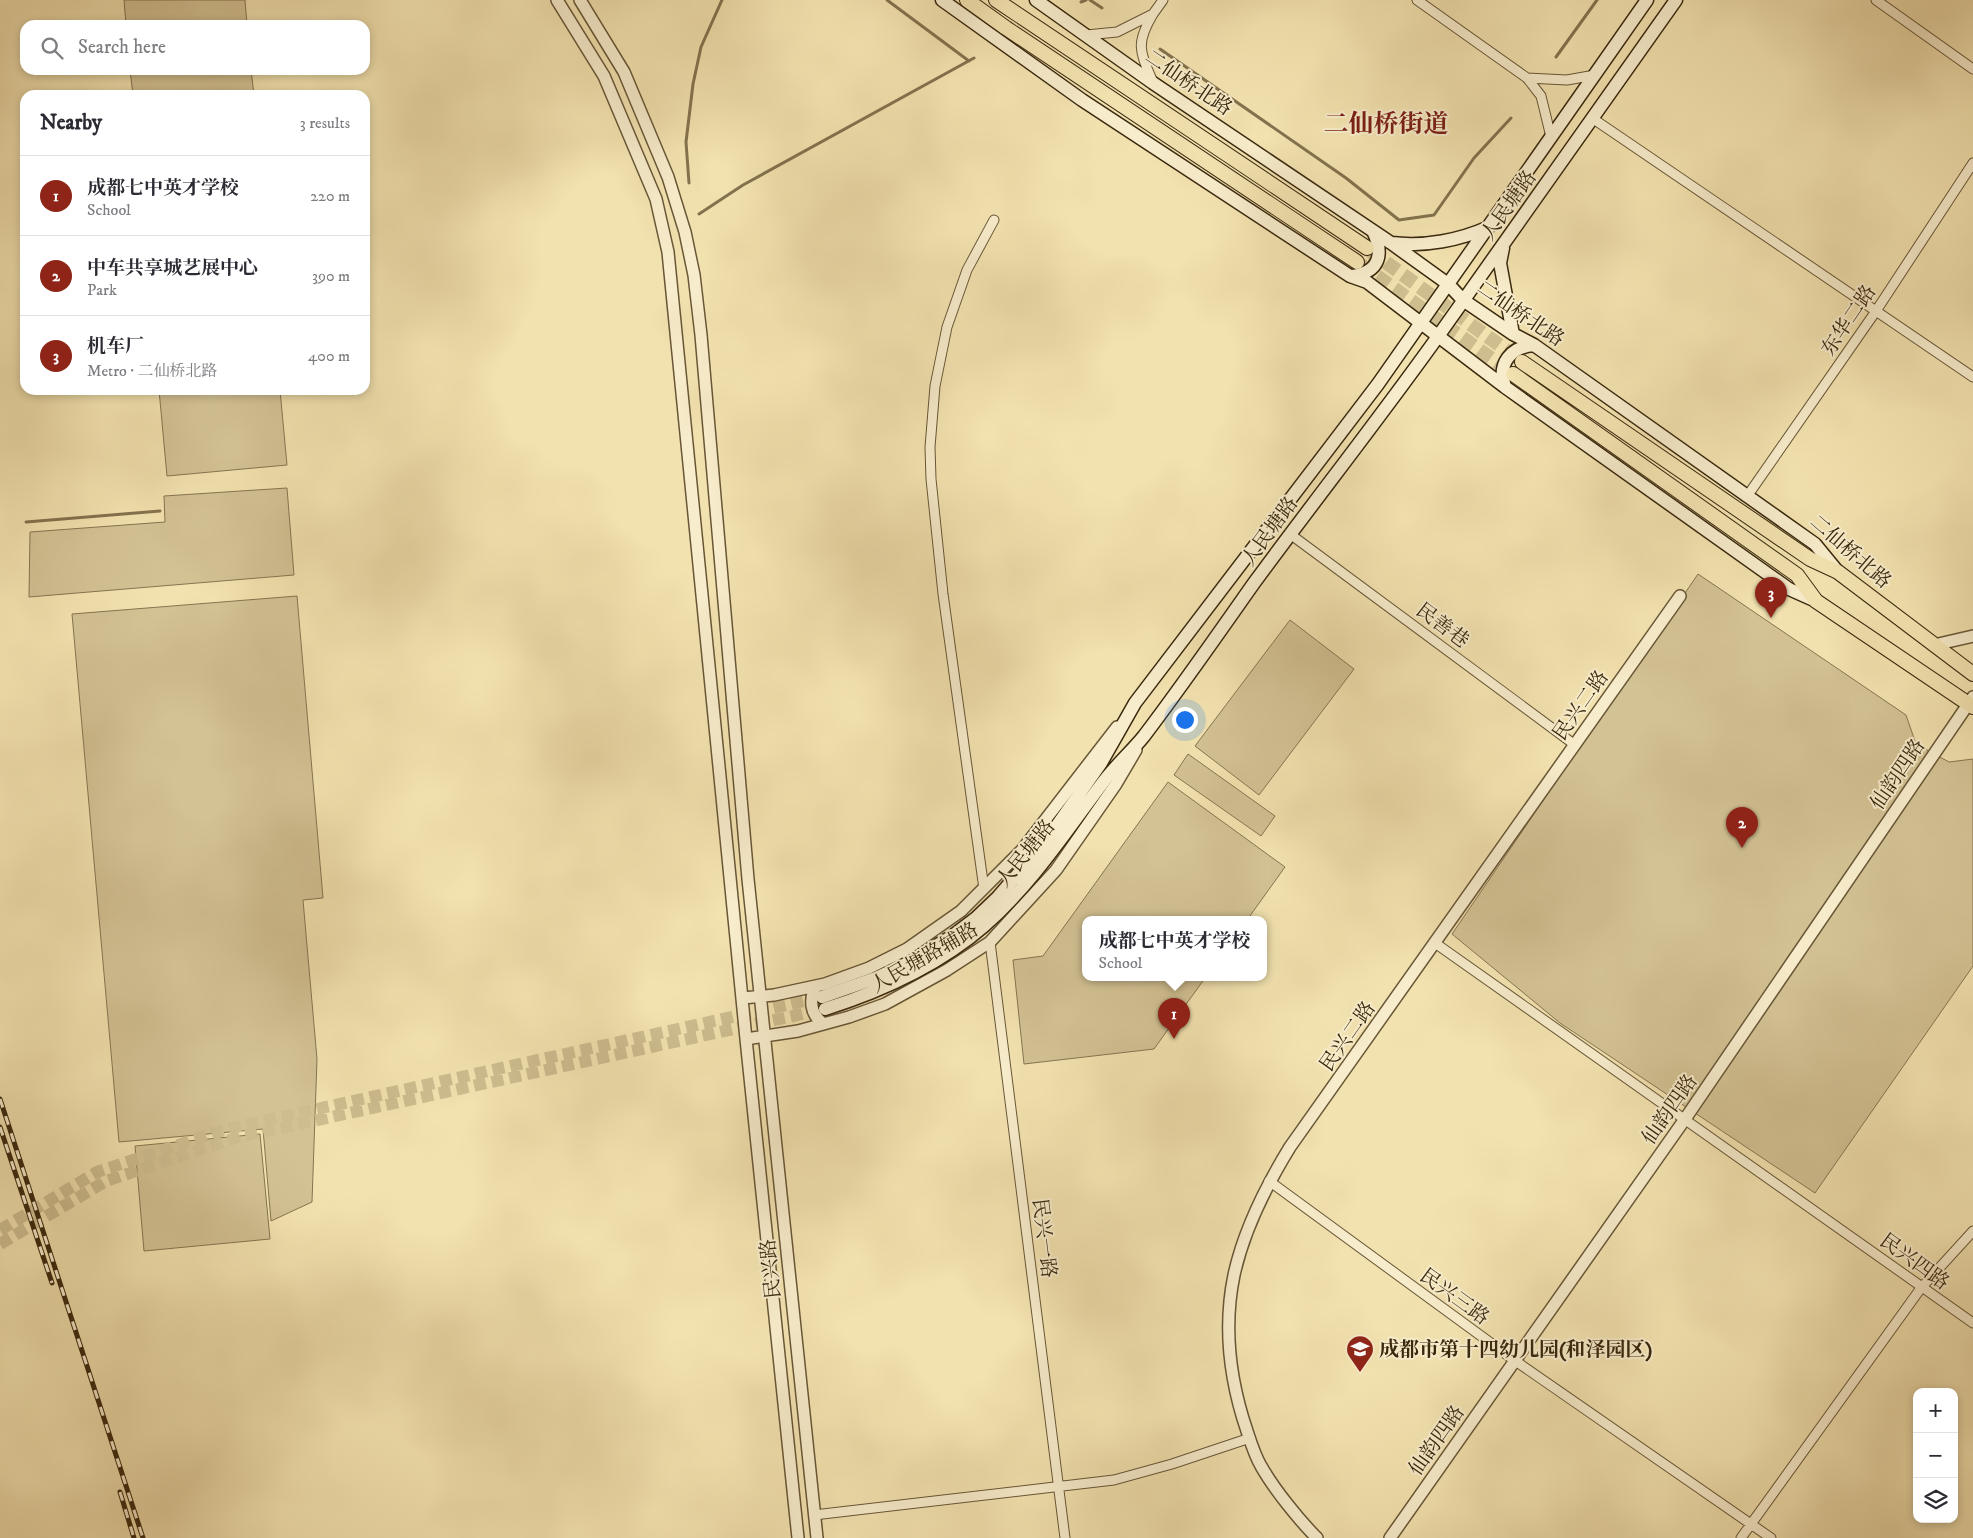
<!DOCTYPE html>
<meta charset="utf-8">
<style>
body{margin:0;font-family:"IM FELL DW Pica","Noto Serif SC",serif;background:#f2f2f3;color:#2b2b33}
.controls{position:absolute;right:15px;bottom:15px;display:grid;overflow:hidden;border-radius:10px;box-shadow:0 2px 8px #0003}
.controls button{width:45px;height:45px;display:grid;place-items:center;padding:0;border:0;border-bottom:1px solid #e1e1e2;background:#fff;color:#2b2b33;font:25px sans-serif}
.you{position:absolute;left:1184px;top:719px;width:18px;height:18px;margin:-12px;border:4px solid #fff;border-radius:50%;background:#1a73e8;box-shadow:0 0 0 8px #1a73e833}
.badge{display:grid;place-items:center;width:32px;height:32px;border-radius:50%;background:#8f2418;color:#fff;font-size:16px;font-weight:700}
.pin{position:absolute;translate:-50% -41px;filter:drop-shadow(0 1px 2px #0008)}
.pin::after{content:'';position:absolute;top:26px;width:18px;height:15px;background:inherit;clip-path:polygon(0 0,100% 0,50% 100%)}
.popup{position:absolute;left:1082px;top:916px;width:185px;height:65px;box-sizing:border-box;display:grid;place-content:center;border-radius:10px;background:#fff;filter:drop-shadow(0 1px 4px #0005);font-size:16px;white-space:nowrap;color:#7c7c81}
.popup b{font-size:19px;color:#2b2b33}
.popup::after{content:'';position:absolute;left:50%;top:100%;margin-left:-10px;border:10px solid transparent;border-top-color:#fff}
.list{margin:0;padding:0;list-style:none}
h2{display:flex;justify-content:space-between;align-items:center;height:65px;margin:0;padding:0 20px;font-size:21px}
h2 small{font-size:16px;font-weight:400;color:#7c7c81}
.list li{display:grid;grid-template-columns:32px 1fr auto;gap:15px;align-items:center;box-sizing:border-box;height:80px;padding:0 20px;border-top:1px solid #e1e1e2}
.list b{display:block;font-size:19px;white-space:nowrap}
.list p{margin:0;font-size:16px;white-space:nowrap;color:#7c7c81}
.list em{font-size:16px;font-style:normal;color:#7c7c81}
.icon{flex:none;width:28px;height:28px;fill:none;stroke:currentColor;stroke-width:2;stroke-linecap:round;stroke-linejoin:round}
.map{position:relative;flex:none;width:1973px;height:1538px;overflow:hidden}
.search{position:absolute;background:#fff;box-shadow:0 2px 8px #0003;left:20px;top:20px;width:350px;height:55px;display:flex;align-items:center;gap:12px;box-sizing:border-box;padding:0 18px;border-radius:15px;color:#7c7c81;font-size:19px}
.panel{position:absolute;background:#fff;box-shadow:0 2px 8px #0003;left:20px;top:90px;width:350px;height:305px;border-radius:15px}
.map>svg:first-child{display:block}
.green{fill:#d3c294;stroke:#867551}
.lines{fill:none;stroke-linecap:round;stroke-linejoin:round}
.stream{stroke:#83724e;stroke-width:3}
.secondary-tunnel{stroke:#cdbd8f;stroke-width:12;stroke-dasharray:12 6;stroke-linecap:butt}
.primary-tunnel{stroke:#cdbd8f;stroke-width:14;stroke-dasharray:14 7;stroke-linecap:butt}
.minor-casing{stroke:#685636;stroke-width:11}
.tertiary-casing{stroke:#685636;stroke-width:14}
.secondary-casing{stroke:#3a280e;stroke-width:15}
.primary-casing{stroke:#3a280e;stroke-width:16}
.minor{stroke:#f7eccb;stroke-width:9}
.tertiary{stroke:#f7eccb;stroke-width:11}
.secondary{stroke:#f7eccb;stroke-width:12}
.primary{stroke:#f2e2af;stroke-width:14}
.rail-casing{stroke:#3a280e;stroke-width:5}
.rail{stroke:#f7eccb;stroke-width:3;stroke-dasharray:9;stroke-linecap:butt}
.labels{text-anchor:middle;stroke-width:4;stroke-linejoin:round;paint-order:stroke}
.street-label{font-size:20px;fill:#3a280e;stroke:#f7eccb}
.poi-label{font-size:20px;font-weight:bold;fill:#3a280e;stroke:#f7eccb;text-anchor:start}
.district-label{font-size:25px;font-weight:bold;fill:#7a1f14;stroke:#f7eccb}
</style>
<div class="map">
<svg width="1973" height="1538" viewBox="0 0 1973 1538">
<rect width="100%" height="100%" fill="#f2e2af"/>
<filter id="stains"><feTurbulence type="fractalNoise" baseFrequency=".004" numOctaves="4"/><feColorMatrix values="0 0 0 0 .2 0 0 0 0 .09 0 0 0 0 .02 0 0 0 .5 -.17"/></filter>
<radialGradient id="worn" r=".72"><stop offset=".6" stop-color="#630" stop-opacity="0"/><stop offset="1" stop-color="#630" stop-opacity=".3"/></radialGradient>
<path class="green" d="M124,0h121l2,25h-121z
M130,70h121l3,25h-121z
M159,390h121l7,75 -120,11z
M287,488l7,87 -265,22 1,-65 135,-10 -1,-26z
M1698,574l208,141 10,29 33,18 24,-3v207l-158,227 -255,-170 -108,-89z
M297,596l26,302 -20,2 14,159 -5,143 -41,19 -8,-92 -144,13 -47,-528z
M1290,620l64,49 -95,126 -64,-49z
M1188,754l87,62 -14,20 -87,-61z
M1168,782l117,85 -38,53h-162v58h120l-51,71 -130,15 -11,-104 30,-4z
M260,1134l10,105 -126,12 -9,-105z"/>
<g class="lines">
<path class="stream" d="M887,0l82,61
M1090,0l12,8
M1081,2l5,-2
M1160,49l186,129 53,42 35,-5 40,-57 37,-40
M1556,57l41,-57
M689,183l-3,-41 7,-58 8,-37 21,-47
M699,214l44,-29 231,-127
M26,522l134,-11"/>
<path class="secondary-tunnel" d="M0,1230l97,-58 130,-43 595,-132
M0,1244l106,-63 129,-43 590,-129"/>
<path class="primary-tunnel" d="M1369,250l152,111
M1360,264l153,110"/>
<g class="minor-casing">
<path id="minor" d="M1417,0l110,78
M1876,0l97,69
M1153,14l10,-14
M1086,35l31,-3 36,-18c-18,30 -13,38 0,68
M1592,118l381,259
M1551,137l-10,-41 -14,-18 40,2 28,-5
M1748,495l128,-184 97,-148
M1290,534l285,211
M984,889l-41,-295 -12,-115 -1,-32 5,-61 12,-59 20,-57 27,-50
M990,942l75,596
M1435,943l538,380
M1269,1181l245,179 257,178
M814,1515l300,-35 58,-16 78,-26
M1741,1538l180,-250 52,-57"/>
</g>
<g class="tertiary-casing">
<path id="tertiary" d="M557,0l47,76 52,123 12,53 78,787 52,499
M580,0l44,72 44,105 17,55 9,43 7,60 47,544 69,659
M1934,645l39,-9
M816,986c-7,13 -6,29 8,38
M743,998l31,-3 51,-11 44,-16 38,-19 54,-38 61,-61 95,-123
M746,1039l52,-8 51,-14 36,-13 62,-34 43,-28 66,-72 60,-86 20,-34
M1317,1538c-18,-18 -43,-49 -56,-72 -6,-10 -10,-23 -14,-35 -17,-50 -24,-103 -13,-156 10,-46 32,-89 56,-128l390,-551
M1390,1538l295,-419 288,-422"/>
</g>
<g class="secondary-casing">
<path id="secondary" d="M942,0l140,100 268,176 17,6 138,105 284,202 27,12
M1036,0l117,83 238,160 57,41 15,16 50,34 21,11 281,199 23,28
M1392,243c33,4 68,-3 97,-16
M1503,248l-3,15 13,71
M1352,276c28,-4 32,-22 21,-45
M1505,387c-8,-24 6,-40 29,-42
M822,997l54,-19 32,-15 43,-26 25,-19 22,-21 46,-53 57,-81 34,-60 243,-319 269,-384
M825,1009c57,-18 114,-44 159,-83 48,-42 82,-95 120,-145 12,-16 28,-30 40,-45 38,-50 74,-102 110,-153 61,-83 125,-164 185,-248 79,-112 158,-223 237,-335"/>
</g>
<g class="primary-casing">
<path id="primary" d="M967,0l39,28 351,234
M996,0l371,248
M1522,362l288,197 28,13 135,102
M1513,374l284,201 19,26 157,106"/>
</g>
<use href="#minor" class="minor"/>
<use href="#tertiary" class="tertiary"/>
<use href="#secondary" class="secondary"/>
<use href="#primary" class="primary"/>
<g class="rail-casing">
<path id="rail" d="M0,1099l143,439
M0,1127l52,156
M120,1492l14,46"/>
</g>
<use href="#rail" class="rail"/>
</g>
<defs>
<g id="school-pin" transform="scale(1.4375)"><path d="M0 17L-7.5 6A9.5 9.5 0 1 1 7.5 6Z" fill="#8f2418" stroke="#f7eccb"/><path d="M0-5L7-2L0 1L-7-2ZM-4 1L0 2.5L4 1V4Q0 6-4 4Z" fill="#fff"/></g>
</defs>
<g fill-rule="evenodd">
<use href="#school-pin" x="1360" y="1349"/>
</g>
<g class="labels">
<g class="street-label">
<text transform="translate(1189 82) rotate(34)" y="7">二仙桥北路</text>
<text transform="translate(1508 205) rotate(-55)" y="7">人民塘路</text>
<text transform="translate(1521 313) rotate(34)" y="7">二仙桥北路</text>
<text transform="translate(1848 320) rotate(-56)" y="7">东华二路</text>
<text transform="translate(1269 531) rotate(-54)" y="7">人民塘路</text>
<text transform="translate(1851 551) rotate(41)" y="7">二仙桥北路</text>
<text transform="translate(1443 625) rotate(37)" y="7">民善巷</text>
<text transform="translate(1580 705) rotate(-55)" y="7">民兴二路</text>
<text transform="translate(1897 774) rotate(-56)" y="7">仙韵四路</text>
<text transform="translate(1025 853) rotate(-51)" y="7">人民塘路</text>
<text transform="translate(924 957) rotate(-30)" y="7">人民塘路辅路</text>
<text transform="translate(1347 1036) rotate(-55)" y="7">民兴二路</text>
<text transform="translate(1669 1109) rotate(-55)" y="7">仙韵四路</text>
<text transform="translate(1045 1238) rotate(83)" y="7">民兴一路</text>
<text transform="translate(1915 1261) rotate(36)" y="7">民兴四路</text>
<text transform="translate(770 1269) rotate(-96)" y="7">民兴路</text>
<text transform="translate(1455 1296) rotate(36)" y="7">民兴三路</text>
<text transform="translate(1436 1440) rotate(-55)" y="7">仙韵四路</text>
</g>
<g class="poi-label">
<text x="1379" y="1356">成都市第十四幼儿园(和泽园区)</text>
</g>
<g class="district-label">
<text x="1386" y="132">二仙桥街道</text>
</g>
</g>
<rect width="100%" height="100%" filter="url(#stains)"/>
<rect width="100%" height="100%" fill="url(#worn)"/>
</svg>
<div class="controls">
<button>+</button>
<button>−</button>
<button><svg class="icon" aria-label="layers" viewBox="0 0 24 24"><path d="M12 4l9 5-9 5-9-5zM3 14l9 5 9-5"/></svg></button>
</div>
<div class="you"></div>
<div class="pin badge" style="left:1174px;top:1039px">1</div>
<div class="popup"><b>成都七中英才学校</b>School</div>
<div class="pin badge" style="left:1742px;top:848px">2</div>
<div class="pin badge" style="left:1771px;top:618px">3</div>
<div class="search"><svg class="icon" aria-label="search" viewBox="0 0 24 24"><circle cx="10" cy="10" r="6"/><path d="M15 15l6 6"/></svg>Search here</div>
<section class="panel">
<h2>Nearby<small>3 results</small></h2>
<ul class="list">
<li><span class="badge">1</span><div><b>成都七中英才学校</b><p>School</p></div><em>220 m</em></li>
<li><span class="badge">2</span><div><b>中车共享城艺展中心</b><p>Park</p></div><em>390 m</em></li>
<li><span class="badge">3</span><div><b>机车厂</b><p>Metro · 二仙桥北路</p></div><em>400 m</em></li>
</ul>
</section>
</div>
